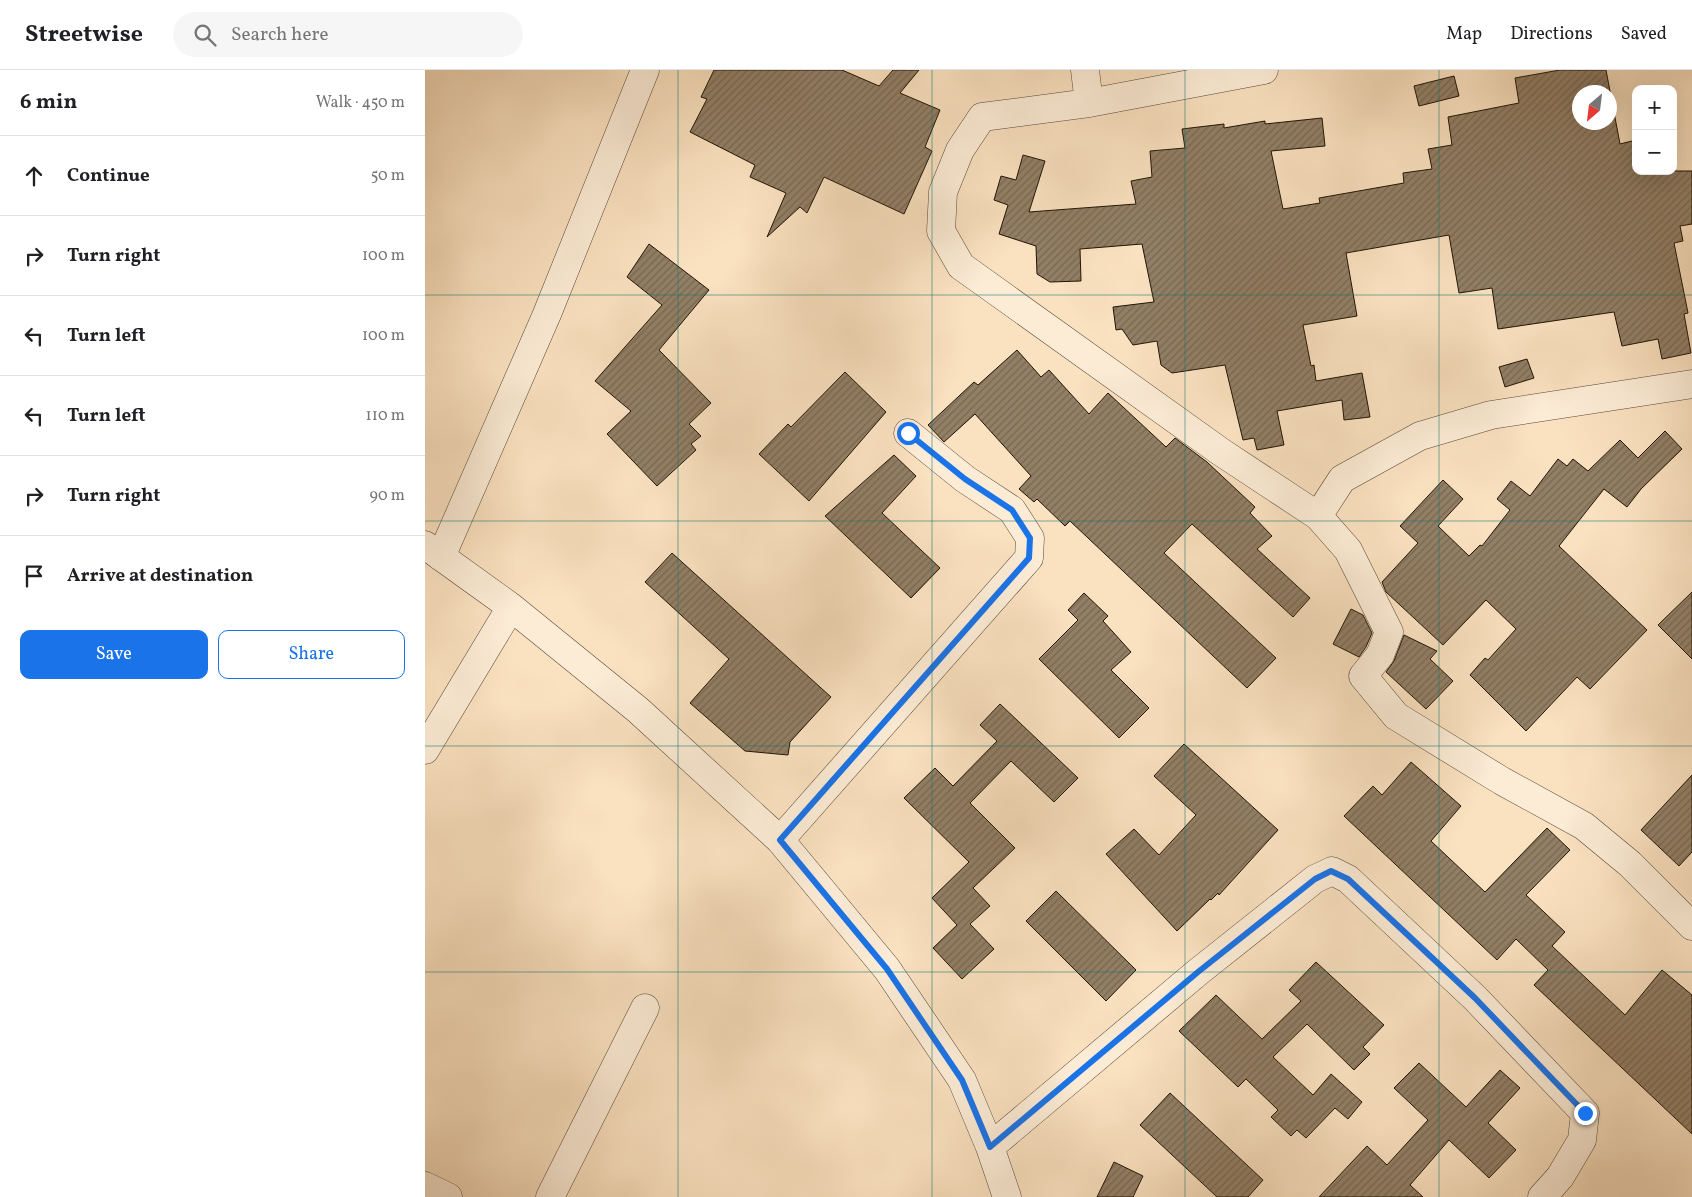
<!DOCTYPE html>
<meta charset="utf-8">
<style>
body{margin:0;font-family:Vollkorn,serif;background:#f6f6f6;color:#202124}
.controls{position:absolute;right:15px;top:15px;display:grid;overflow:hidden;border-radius:10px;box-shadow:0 5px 20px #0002}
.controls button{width:45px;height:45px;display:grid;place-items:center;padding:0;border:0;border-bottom:1px solid #e0e0e0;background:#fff;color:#202124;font:25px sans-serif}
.compass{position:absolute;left:1147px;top:15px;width:45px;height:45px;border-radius:50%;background:#fff;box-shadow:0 5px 20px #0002;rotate:208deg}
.stop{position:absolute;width:15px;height:15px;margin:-11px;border:4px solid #1a73e8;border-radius:50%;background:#fff}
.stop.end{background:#1a73e8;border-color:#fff;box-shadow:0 1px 5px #0008}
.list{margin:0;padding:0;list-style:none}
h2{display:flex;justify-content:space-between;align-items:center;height:65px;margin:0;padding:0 20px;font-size:21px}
h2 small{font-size:16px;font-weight:400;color:#757577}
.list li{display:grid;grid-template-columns:32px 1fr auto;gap:15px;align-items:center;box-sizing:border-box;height:80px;padding:0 20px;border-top:1px solid #e0e0e0}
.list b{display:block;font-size:19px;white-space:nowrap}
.list em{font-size:16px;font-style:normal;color:#757577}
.actions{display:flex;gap:10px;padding:15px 20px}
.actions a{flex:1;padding:11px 0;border:1px solid #1a73e8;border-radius:10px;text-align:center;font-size:18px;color:#1a73e8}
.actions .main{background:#1a73e8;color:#fff}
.icon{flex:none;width:28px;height:28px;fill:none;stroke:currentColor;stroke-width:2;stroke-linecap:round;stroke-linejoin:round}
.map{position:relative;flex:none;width:1267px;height:1127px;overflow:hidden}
header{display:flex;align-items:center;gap:30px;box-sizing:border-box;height:70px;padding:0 25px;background:#fff;border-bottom:1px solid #e0e0e0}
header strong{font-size:24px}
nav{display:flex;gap:28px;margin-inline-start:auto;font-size:18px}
.search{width:350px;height:45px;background:#f6f6f6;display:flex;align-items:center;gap:12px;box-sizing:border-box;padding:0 18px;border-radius:28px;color:#757577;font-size:19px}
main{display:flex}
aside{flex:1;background:#fff}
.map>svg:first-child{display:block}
.building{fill:url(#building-hatch);stroke:#211405;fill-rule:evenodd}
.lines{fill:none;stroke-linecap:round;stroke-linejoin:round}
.minor-casing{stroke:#574734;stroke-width:29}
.minor{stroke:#fcecd6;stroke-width:28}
.route{stroke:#1a73e8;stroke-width:6}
.grid{fill:none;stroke:#0f766e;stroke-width:1;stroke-opacity:0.55}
</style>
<header>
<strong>Streetwise</strong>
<div class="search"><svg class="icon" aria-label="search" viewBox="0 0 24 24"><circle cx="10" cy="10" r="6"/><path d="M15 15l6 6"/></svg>Search here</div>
<nav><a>Map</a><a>Directions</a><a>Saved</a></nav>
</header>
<main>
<aside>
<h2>6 min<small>Walk · 450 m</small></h2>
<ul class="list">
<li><svg class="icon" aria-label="ahead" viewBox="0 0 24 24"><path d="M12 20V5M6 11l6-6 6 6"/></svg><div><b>Continue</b></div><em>50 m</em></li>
<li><svg class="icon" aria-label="right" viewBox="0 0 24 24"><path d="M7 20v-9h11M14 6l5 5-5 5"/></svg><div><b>Turn right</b></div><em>100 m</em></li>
<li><svg class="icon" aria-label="left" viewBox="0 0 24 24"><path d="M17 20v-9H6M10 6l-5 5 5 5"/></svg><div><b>Turn left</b></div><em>100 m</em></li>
<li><svg class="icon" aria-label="left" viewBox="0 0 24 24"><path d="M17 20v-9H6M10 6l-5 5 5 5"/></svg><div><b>Turn left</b></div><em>110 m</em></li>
<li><svg class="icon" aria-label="right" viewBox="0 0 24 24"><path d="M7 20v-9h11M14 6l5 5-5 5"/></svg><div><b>Turn right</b></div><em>90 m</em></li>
<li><svg class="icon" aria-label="arrive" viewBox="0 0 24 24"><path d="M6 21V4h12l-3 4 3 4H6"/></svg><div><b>Arrive at destination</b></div></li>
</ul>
<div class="actions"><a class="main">Save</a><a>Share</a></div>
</aside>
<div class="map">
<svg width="1267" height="1127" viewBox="0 0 1267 1127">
<defs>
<pattern id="building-hatch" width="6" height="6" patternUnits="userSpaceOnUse" patternTransform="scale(1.25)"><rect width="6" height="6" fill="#927f66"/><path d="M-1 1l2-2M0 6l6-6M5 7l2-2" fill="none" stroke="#776752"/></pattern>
</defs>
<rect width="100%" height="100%" fill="#fae1c0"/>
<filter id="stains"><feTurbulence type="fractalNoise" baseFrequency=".004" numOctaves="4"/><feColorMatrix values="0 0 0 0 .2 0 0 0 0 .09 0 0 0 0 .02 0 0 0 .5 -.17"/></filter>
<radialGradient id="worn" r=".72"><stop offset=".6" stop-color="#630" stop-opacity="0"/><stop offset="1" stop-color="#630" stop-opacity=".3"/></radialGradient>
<path class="building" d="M289,0h128l37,16 14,-16h26l-19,23 40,17 -15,37 7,4 -28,63 -80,-37 -17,36 -7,-6 -33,30 19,-44 -36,-16 5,-12 -65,-33 17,-33 -6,-2z
M1135,0h46l14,74 16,-4v31h56v53l-12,2 3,15 -9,2 14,70 -4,1 7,39 -29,6 -4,-20 -36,7 -8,-34 -116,17 -6,-41 -33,5 -10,-58 -103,18 11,63 -54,9 8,41 3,-1 2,16 46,-8 8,44 -26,3 -2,-20 -65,11 7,34 -27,5 -3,-12 -11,2 -18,-75 -53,8 -11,-8 -4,-24 -24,4 -11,-16 -6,1 -3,-23 41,-5 -12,-58 -62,5 1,32 -31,1 -13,-8 -1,-28 -37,-12 9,-29 -14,-5 7,-24 15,4 7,-25 22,6 -16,51 107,-8 -5,-23 21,-4 -2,-26 35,-3 -3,-19 42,-5v4l41,-7v3l57,-6 3,28 -54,5 12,58 37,-6 -1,-5 85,-15 -1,-10 29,-4 -4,-20 24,-4 -4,-28 71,-14 -4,-25zM1154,22h30v30h-30z
M1029,6l5,20 -40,10 -5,-20z
M224,174l60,46 -50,60 52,53 -22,21 12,12 -10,8 5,6 -39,36 -50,-52 24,-23 -36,-30 67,-76 -35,-28z
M592,280l24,27 8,-7 40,44 19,-21 58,54 9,-9 32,24 48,45 -5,6 22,23 -15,13 53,49 -17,19 -101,-93 -28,29 112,105 -29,30 -177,-167 -5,5 -28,-27 -3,3 -15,-13 12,-13 -56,-62 -31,28 -16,-17 46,-43 4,3z
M1102,289l7,19 -29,9 -6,-20z
M420,302l41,40 -77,89 -50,-47 29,-30 3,3z
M1240,361l17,18 -41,40 -14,18 -23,-18 -45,57 88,84 -57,59 -13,-12 -51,54 -56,-56 15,-17 3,2 28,-31 -30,-29 -43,45 -57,-53 -4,-10 36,-39 -18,-17 43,-46 20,19 -25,27 31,30 11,-11 2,1 28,-36 -13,-11 14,-18 19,15 28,-37 9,7 6,-7 15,12 32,-31 18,18z
M469,385l22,21 -34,37 58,55 -29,30 -86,-82z
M247,483l159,144 -41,45 -2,13 -43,-4 -55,-48 39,-44 -84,-77z
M1267,522v67l-34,-34z
M659,523l24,23 -5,5 28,31 -20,18 38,38 -30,30 -80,-79 39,-39 -10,-10z
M926,539l12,6 9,18 -6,14 -7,10 -26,-13z
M979,565l33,16 -7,8 23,22 -27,28 -40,-37 8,-11z
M575,634l78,74 -24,24 -43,-41 -41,42 45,45 -42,40 17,18 -20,18 24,25 -32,30 -29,-31 24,-23 -25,-27 37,-36 -65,-64 31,-30 18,18 44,-45 -17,-16z
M759,674l94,86 -59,65 -1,-2 -7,7 -1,-1 -33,32 -71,-77 28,-25 25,26 37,-40 -42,-39z
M986,692l50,44 -30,35 54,51 62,-64 23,22 -44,45 39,37 -13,14 73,69 37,-45 30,25v139l-158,-149 14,-15 -32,-31 -19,21 -153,-144 29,-30 9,9z
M1267,705v77l-13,14 -38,-36z
M631,821l80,79 -30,31 -80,-80z
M891,892l68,63 -21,22 7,7 -16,16 -47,-46 -34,33 40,38 18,-21 31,28 -14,17 -13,-11 -29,30 -9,-8 -6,6 -20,-19 7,-7 -32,-31 -8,8 -59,-56 37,-36 46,44 39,-38 -12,-11z
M994,993l47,44 34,-37 20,18 -32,35 28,27 -27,28 -40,-38 -39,45 13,12h-104l48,-51 20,19 41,-45 -34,-32z
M745,1023l93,87 -15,17h-31l-77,-72z
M689,1092l29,14 -10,21h-36z"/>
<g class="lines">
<g class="minor-casing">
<path id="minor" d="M660,0l4,33
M839,0l-175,33 -107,14 -22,33 -17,42 -2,39 20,35 260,186 97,64 30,34 41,82 -9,23 -17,21 33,40 106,65 82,45 46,38 62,62
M893,446l24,-37 78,-43 71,-21 201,-31
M0,475l86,62 127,103 142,130 107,129 75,111 28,67 17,50
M16,487l106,-243 98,-244
M0,680l86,-143
M355,770l249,-282 1,-20 -18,-28 -47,-31 -57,-46
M565,1077l208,-175 117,-93 17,-8 16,8 127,119 110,115 -3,27 -22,37 -18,20
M0,1116l23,11
M125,1127l95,-189"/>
</g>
<use href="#minor" class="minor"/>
</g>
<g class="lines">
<path class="route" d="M483,363l57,46 47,31 18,28 -1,20 -249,282 107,129 75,111 28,67 208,-175 117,-93 16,-8 17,8 127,119 110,115"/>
</g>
<path class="grid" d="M253,0v1127M507,0v1127M760,0v1127M1014,0v1127M0,225h1267M0,451h1267M0,676h1267M0,902h1267"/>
<rect width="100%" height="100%" filter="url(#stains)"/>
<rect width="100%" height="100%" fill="url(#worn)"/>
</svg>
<div class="controls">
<button>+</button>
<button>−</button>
</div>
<svg class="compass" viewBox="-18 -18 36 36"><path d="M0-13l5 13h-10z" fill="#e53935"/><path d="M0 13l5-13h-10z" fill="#757577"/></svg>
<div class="stop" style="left:483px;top:363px"></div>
<div class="stop end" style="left:1160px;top:1043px"></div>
</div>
</main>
